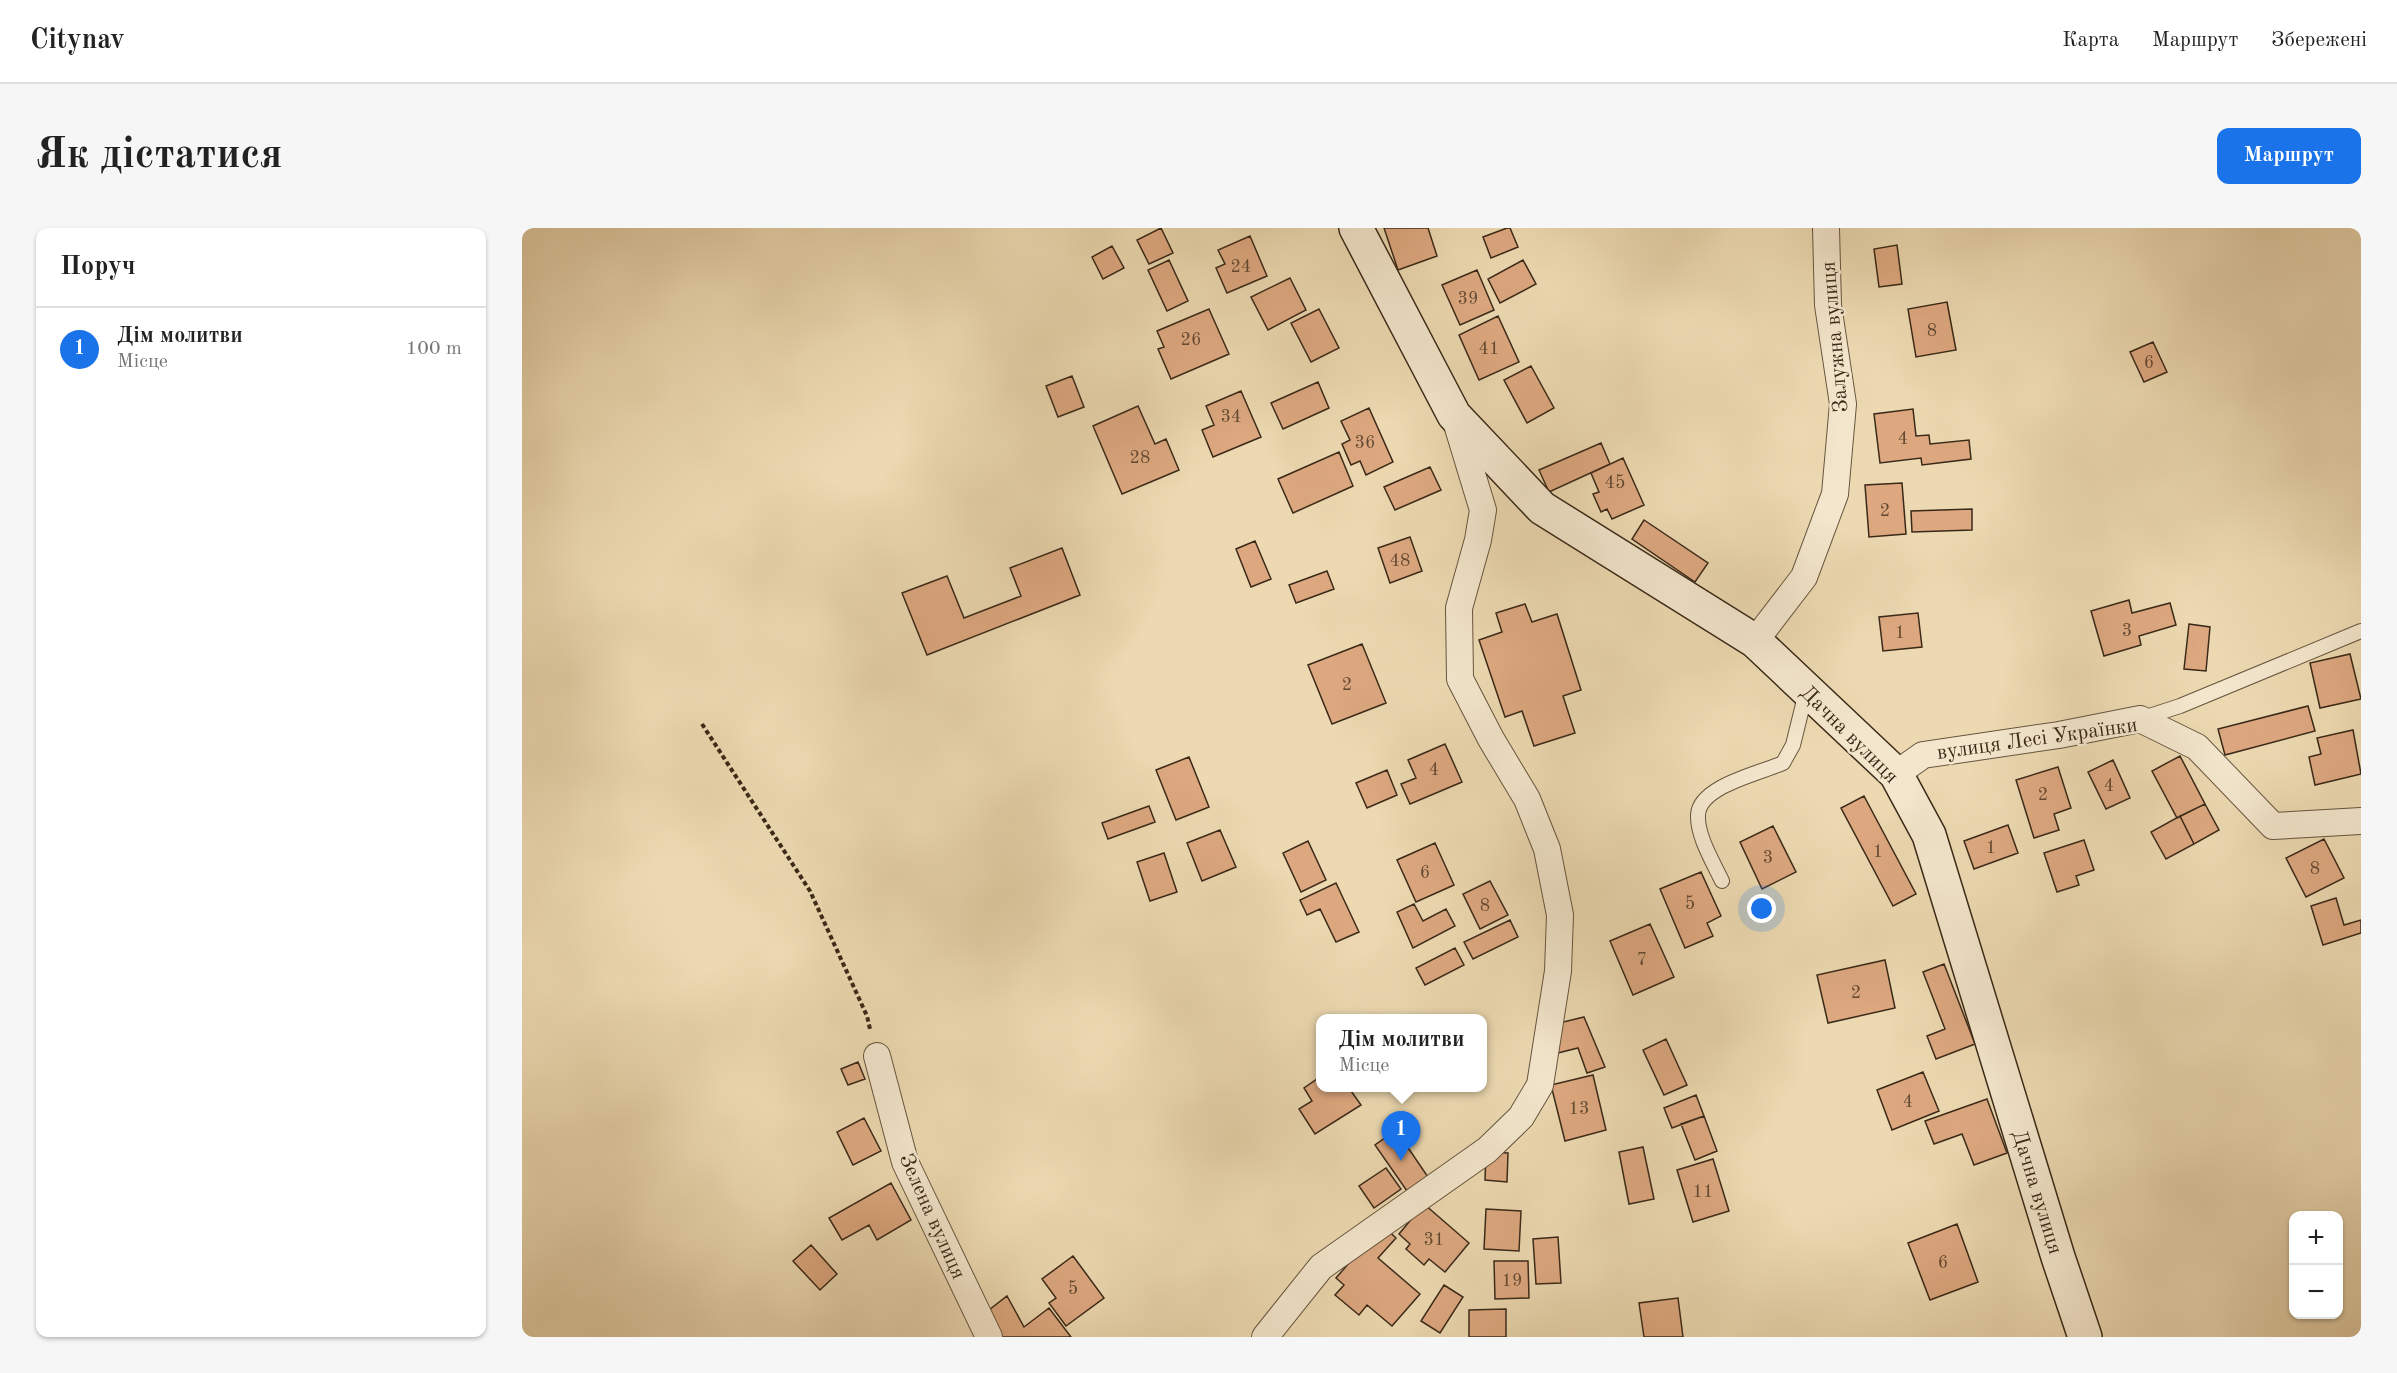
<!DOCTYPE html>
<html lang="uk">
<meta charset="utf-8">
<style>
body{margin:0;font-family:"Old Standard TT",serif;background:#f6f6f6;color:#222}
.controls{position:absolute;right:18px;bottom:18px;display:grid;overflow:hidden;border-radius:12px;box-shadow:0 2px 4px #0004}
.controls button{width:54px;height:54px;display:grid;place-items:center;padding:0;border:0;border-bottom:2px solid #e0e0e0;background:#fff;color:#222;font:30px sans-serif}
.you{position:absolute;left:1240px;top:681px;width:21px;height:21px;margin:-15px;border:4px solid #fff;border-radius:50%;background:#1a73e8;box-shadow:0 0 0 9px #1a73e833}
.badge{display:grid;place-items:center;width:39px;height:39px;border-radius:50%;background:#1a73e8;color:#fff;font-size:20px;font-weight:700}
.pin{position:absolute;translate:-50% -50px;filter:drop-shadow(0 2px 3px #0008)}
.pin::after{content:'';position:absolute;top:32px;width:21px;height:18px;background:inherit;clip-path:polygon(0 0,100% 0,50% 100%)}
.popup{position:absolute;left:794px;top:786px;width:171px;height:78px;box-sizing:border-box;display:grid;place-content:center;border-radius:12px;background:#fff;filter:drop-shadow(0 2px 4px #0005);font-size:20px;white-space:nowrap;color:#767676}
.popup b{font-size:22px;color:#222}
.popup::after{content:'';position:absolute;left:50%;top:100%;margin-left:-12px;border:12px solid transparent;border-top-color:#fff}
.list{margin:0;padding:0;list-style:none}
h2{display:flex;justify-content:space-between;align-items:center;height:78px;margin:0;padding:0 24px;font-size:26px}
h2 small{font-size:20px;font-weight:400;color:#767676}
.list li{display:grid;grid-template-columns:39px 1fr auto;gap:18px;align-items:center;box-sizing:border-box;height:84px;padding:0 24px;border-top:2px solid #e0e0e0}
.list b{display:block;font-size:22px;white-space:nowrap}
.list p{margin:0;font-size:20px;white-space:nowrap;color:#767676}
.list em{font-size:20px;font-style:normal;color:#767676}
.map{position:relative;flex:none;width:1839px;height:1109px;overflow:hidden;border-radius:12px}
header{display:flex;align-items:center;gap:36px;box-sizing:border-box;height:84px;padding:0 30px;background:#fff;border-bottom:2px solid #e0e0e0}
header strong{font-size:28px}
nav{display:flex;gap:33px;margin-inline-start:auto;font-size:21px}
.intro{display:flex;align-items:center;justify-content:space-between;box-sizing:border-box;height:144px;padding:0 36px}
h1{margin:0;font-size:42px}
.button{padding:15px 27px;border-radius:12px;background:#1a73e8;color:#fff;font-size:21px;font-weight:700}
main{display:flex;gap:36px;padding:0 36px}
aside{flex:1;background:#fff;border-radius:12px;box-shadow:0 2px 4px #0004}
.map>svg:first-child{display:block}
.building{fill:#dda880;stroke:#3a2918;stroke-width:1.5}
.lines{fill:none;stroke-linecap:round;stroke-linejoin:round}
.lane-casing{stroke:#66553e;stroke-width:16}
.street-casing{stroke:#66553e;stroke-width:28}
.secondary-casing{stroke:#3a2918;stroke-width:36}
.path{stroke:#3a2918;stroke-width:4;stroke-dasharray:4.5 3;stroke-linecap:butt}
.lane{stroke:#f3e6cc;stroke-width:14}
.street{stroke:#f3e6cc;stroke-width:26}
.secondary{stroke:#f3e6cc;stroke-width:33}
.labels{text-anchor:middle;stroke-width:5;stroke-linejoin:round;paint-order:stroke}
.number-label{font-size:18px;fill:#634932}
.street-label{font-size:21px;fill:#3a2918;stroke:#f3e6cc}
</style>
<header>
<strong>Citynav</strong>
<nav><a>Карта</a><a>Маршрут</a><a>Збережені</a></nav>
</header>
<div class="intro"><h1>Як дістатися</h1><a class="button">Маршрут</a></div>
<main>
<aside>
<h2>Поруч<small></small></h2>
<ul class="list">
<li><span class="badge">1</span><div><b>Дім молитви</b><p>Місце</p></div><em>100 m</em></li>
</ul>
</aside>
<div class="map">
<svg width="1839" height="1109" viewBox="0 0 1839 1109">
<rect width="100%" height="100%" fill="#ecd9b1"/>
<filter id="stains"><feTurbulence type="fractalNoise" baseFrequency=".00333" numOctaves="4"/><feColorMatrix values="0 0 0 0 .2 0 0 0 0 .09 0 0 0 0 .02 0 0 0 .5 -.17"/></filter>
<radialGradient id="worn" r=".72"><stop offset=".6" stop-color="#630" stop-opacity="0"/><stop offset="1" stop-color="#630" stop-opacity=".3"/></radialGradient>
<path class="building" d="M639,0l12,25 -24,11 -12,-24z
M862,0h44l9,28 -39,14z
M985,0h3l8,19 -27,11 -8,-21z
M728,8l17,40 -40,17 -11,-25 9,-4 -7,-14z
M1375,17l5,39 -23,3 -5,-38z
M590,18l12,22 -21,11 -11,-22z
M647,32l19,41 -21,10 -19,-41z
M1001,32l13,24 -36,19 -12,-24z
M955,42l17,40 -34,15 -18,-40z
M768,50l16,32 -38,20 -17,-33z
M1425,74l9,48 -40,7 -8,-48z
M687,81l20,45 -58,25 -13,-30 6,-2 -7,-16z
M797,81l20,39 -28,14 -20,-39z
M976,88l21,46 -40,18 -20,-45z
M1631,114l14,30 -23,10 -14,-30z
M1009,138l23,42 -27,15 -23,-43z
M550,148l12,31 -26,10 -12,-31z
M796,154l11,26 -46,21 -12,-26z
M719,163l20,46 -48,20 -11,-27 12,-5 -8,-19z
M616,178l17,38 11,-5 13,31 -57,24 -29,-68z
M847,180l24,54 -27,13 -6,-14 -9,4 -9,-21 8,-4 -9,-19z
M1391,181l3,27 13,-1 1,9 39,-4 2,19 -49,6 -1,-7 -41,5 -6,-49z
M1079,215l9,21 -61,28 -10,-22z
M817,224l14,34 -60,27 -15,-34z
M1101,230l21,47 -32,14 -5,-10 -6,3 -8,-18 6,-2 -8,-19z
M908,239l11,23 -46,20 -11,-23z
M1380,255l4,51 -37,3 -4,-52z
M1450,281v21l-60,2 -1,-21z
M1122,292l64,43 -13,19 -63,-43z
M888,309l12,34 -32,12 -12,-35z
M733,313l16,38 -20,8 -15,-38z
M540,320l18,47 -153,60 -25,-62 45,-17 17,42 57,-22 -11,-28z
M805,343l7,18 -38,14 -7,-18z
M1607,372l3,13 38,-10 6,22 -37,11 2,9 -37,11 -13,-45z
M1003,376l7,18 25,-8 24,76 -18,6 12,37 -41,13 -12,-35 -17,6 -26,-77 23,-8 -6,-19z
M1396,385l4,34 -39,4 -4,-34z
M1667,396l21,3 -4,44 -22,-2z
M840,416l24,59 -54,21 -24,-59z
M1828,426l11,45 -41,9 -10,-45z
M1786,478l7,25 -90,24 -7,-26z
M1831,502l8,44 -46,11 -6,-28 12,-3 -4,-16z
M923,516l17,38 -52,22 -9,-20 15,-6 -8,-18z
M1658,528l25,48 -28,14 -25,-47z
M667,529l20,50 -33,13 -20,-50z
M1591,532l17,38 -24,11 -18,-37z
M1536,539l13,41 -17,6 5,16 -25,8 -18,-58z
M865,542l10,25 -30,13 -11,-25z
M1342,568l52,98 -23,12 -52,-98z
M1683,576l14,26 -25,14 -14,-28z
M627,578l6,16 -47,17 -6,-16z
M1658,588l14,28 -28,15 -15,-27z
M1486,597l10,28 -44,16 -10,-28z
M1251,598l23,46 -34,17 -22,-47z
M698,602l16,37 -34,14 -15,-38z
M1802,611l20,39 -38,19 -20,-39z
M1562,612l10,30 -18,6 3,9 -22,7 -13,-39z
M786,613l18,39 -25,12 -18,-39z
M913,615l19,42 -38,17 -19,-42z
M642,625l13,39 -27,9 -13,-39z
M1179,644l20,44 -14,7 6,13 -28,12 -25,-59z
M968,653l18,34 -28,14 -17,-35z
M814,655l23,49 -23,10 -16,-33 -13,6 -7,-15z
M1814,670l8,27 17,-5v13l-38,12 -12,-39z
M892,676l9,17 23,-12 9,17 -42,22 -16,-36z
M988,692l8,17 -45,22 -9,-17z
M1128,696l24,53 -41,18 -23,-54z
M933,720l9,17 -39,20 -9,-17z
M1363,732l10,48 -67,15 -11,-48z
M1422,736l31,80 -39,15 -9,-23 18,-7 -22,-57z
M1062,789l21,50 -18,6 -9,-25 -24,6 5,-31z
M1144,811l21,46 -23,10 -21,-45z
M336,834l7,17 -17,6 -7,-16z
M1401,844l16,39 -47,19 -15,-40z
M1071,847l13,55 -41,11 -14,-56z
M798,849v11h29l12,17 -46,29 -16,-25 13,-8 -8,-13z
M1174,867l8,21 -32,12 -8,-20z
M1465,871l20,54 -33,12 -12,-31 -28,10 -9,-23z
M881,884l11,14 -13,9 -10,-15z
M1182,888l13,35 -22,9 -14,-36z
M342,890l17,33 -28,14 -16,-33z
M874,902l32,47 -21,14 -32,-46z
M1121,919l11,52 -25,5 -10,-52z
M964,924l22,1 -1,29 -22,-2z
M1191,931l16,52 -36,11 -16,-52z
M864,940l15,21 -27,19 -15,-22z
M369,955l20,37 -34,20 -8,-15 -27,15 -13,-22z
M902,976l45,39 -24,29 -16,-13 -5,6 -18,-16 4,-5 -11,-10z
M964,981l35,2 -2,40 -35,-2z
M1435,996l21,58 -48,18 -22,-57z
M860,997l14,13 -18,20 42,36 -28,32 -25,-21 -8,10 -24,-20 9,-10 -8,-7z
M1036,1009l3,46 -25,1 -3,-45z
M289,1017l26,29 -17,16 -27,-29z
M551,1028l31,42 -38,28 -17,-23 7,-5 -14,-19z
M972,1033h34l1,37 -34,1z
M922,1057l19,12 -23,36 -19,-12z
M485,1068l17,31 25,-19 22,29h-70l-12,-27z
M1156,1070l5,39h-39l-5,-34z
M984,1081v28h-37v-27z"/>
<g class="lines">
<g class="lane-casing">
<path id="lane" d="M1618,491l40,-13 181,-75
M1200,653c-9,-19 -25,-45 -24,-66 1,-29 63,-42 85,-52l10,-18 13,-53"/>
</g>
<g class="street-casing">
<path id="street" d="M1233,413l49,-64 31,-83 8,-90 -15,-99 -2,-77
M1374,546l27,-19 136,-20 81,-16 57,28 76,79 88,-5
M355,828l28,106 84,175
M743,1109l56,-70 166,-117 34,-33 19,-32 18,-114 2,-56 -13,-66 -20,-50 -36,-60 -31,-60 -1,-71 19,-68 5,-30 -28,-92"/>
</g>
<g class="secondary-casing">
<path id="secondary" d="M834,0l98,187 88,93 213,133 141,133 33,61 129,422 27,80"/>
</g>
<path class="path" d="M180,496l108,167 57,125 3,13"/>
<use href="#lane" class="lane"/>
<use href="#street" class="street"/>
<use href="#secondary" class="secondary"/>
</g>
<g class="labels">
<g class="number-label">
<text x="719" y="44">24</text>
<text x="946" y="76">39</text>
<text x="1410" y="108">8</text>
<text x="669" y="117">26</text>
<text x="967" y="126">41</text>
<text x="1627" y="140">6</text>
<text x="709" y="194">34</text>
<text x="1381" y="216">4</text>
<text x="843" y="220">36</text>
<text x="618" y="235">28</text>
<text x="1093" y="260">45</text>
<text x="1363" y="288">2</text>
<text x="878" y="338">48</text>
<text x="1605" y="408">3</text>
<text x="1378" y="410">1</text>
<text x="825" y="462">2</text>
<text x="912" y="547">4</text>
<text x="1587" y="563">4</text>
<text x="1521" y="572">2</text>
<text x="1469" y="625">1</text>
<text x="1356" y="629">1</text>
<text x="1246" y="635">3</text>
<text x="1793" y="646">8</text>
<text x="903" y="650">6</text>
<text x="1168" y="681">5</text>
<text x="963" y="683">8</text>
<text x="1120" y="737">7</text>
<text x="1334" y="770">2</text>
<text x="1386" y="879">4</text>
<text x="1057" y="886">13</text>
<text x="1181" y="969">11</text>
<text x="912" y="1017">31</text>
<text x="1421" y="1040">6</text>
<text x="990" y="1058">19</text>
<text x="551" y="1066">5</text>
</g>
<g class="street-label">
<text transform="translate(1312 109) rotate(-95)" y="7">Залужна вулиця</text>
<text transform="translate(1328 506) rotate(45)" y="7">Дачна вулиця</text>
<text transform="translate(1515 510) rotate(-8)" y="7">вулиця Лесі Українки</text>
<text transform="translate(1516 964) rotate(73)" y="7">Дачна вулиця</text>
<text transform="translate(411 988) rotate(66)" y="7">Зелена вулиця</text>
</g>
</g>
<rect width="100%" height="100%" filter="url(#stains)"/>
<rect width="100%" height="100%" fill="url(#worn)"/>
</svg>
<div class="controls">
<button>+</button>
<button>−</button>
</div>
<div class="you"></div>
<div class="pin badge" style="left:879px;top:933px">1</div>
<div class="popup"><b>Дім молитви</b>Місце</div>
</div>
</main>
